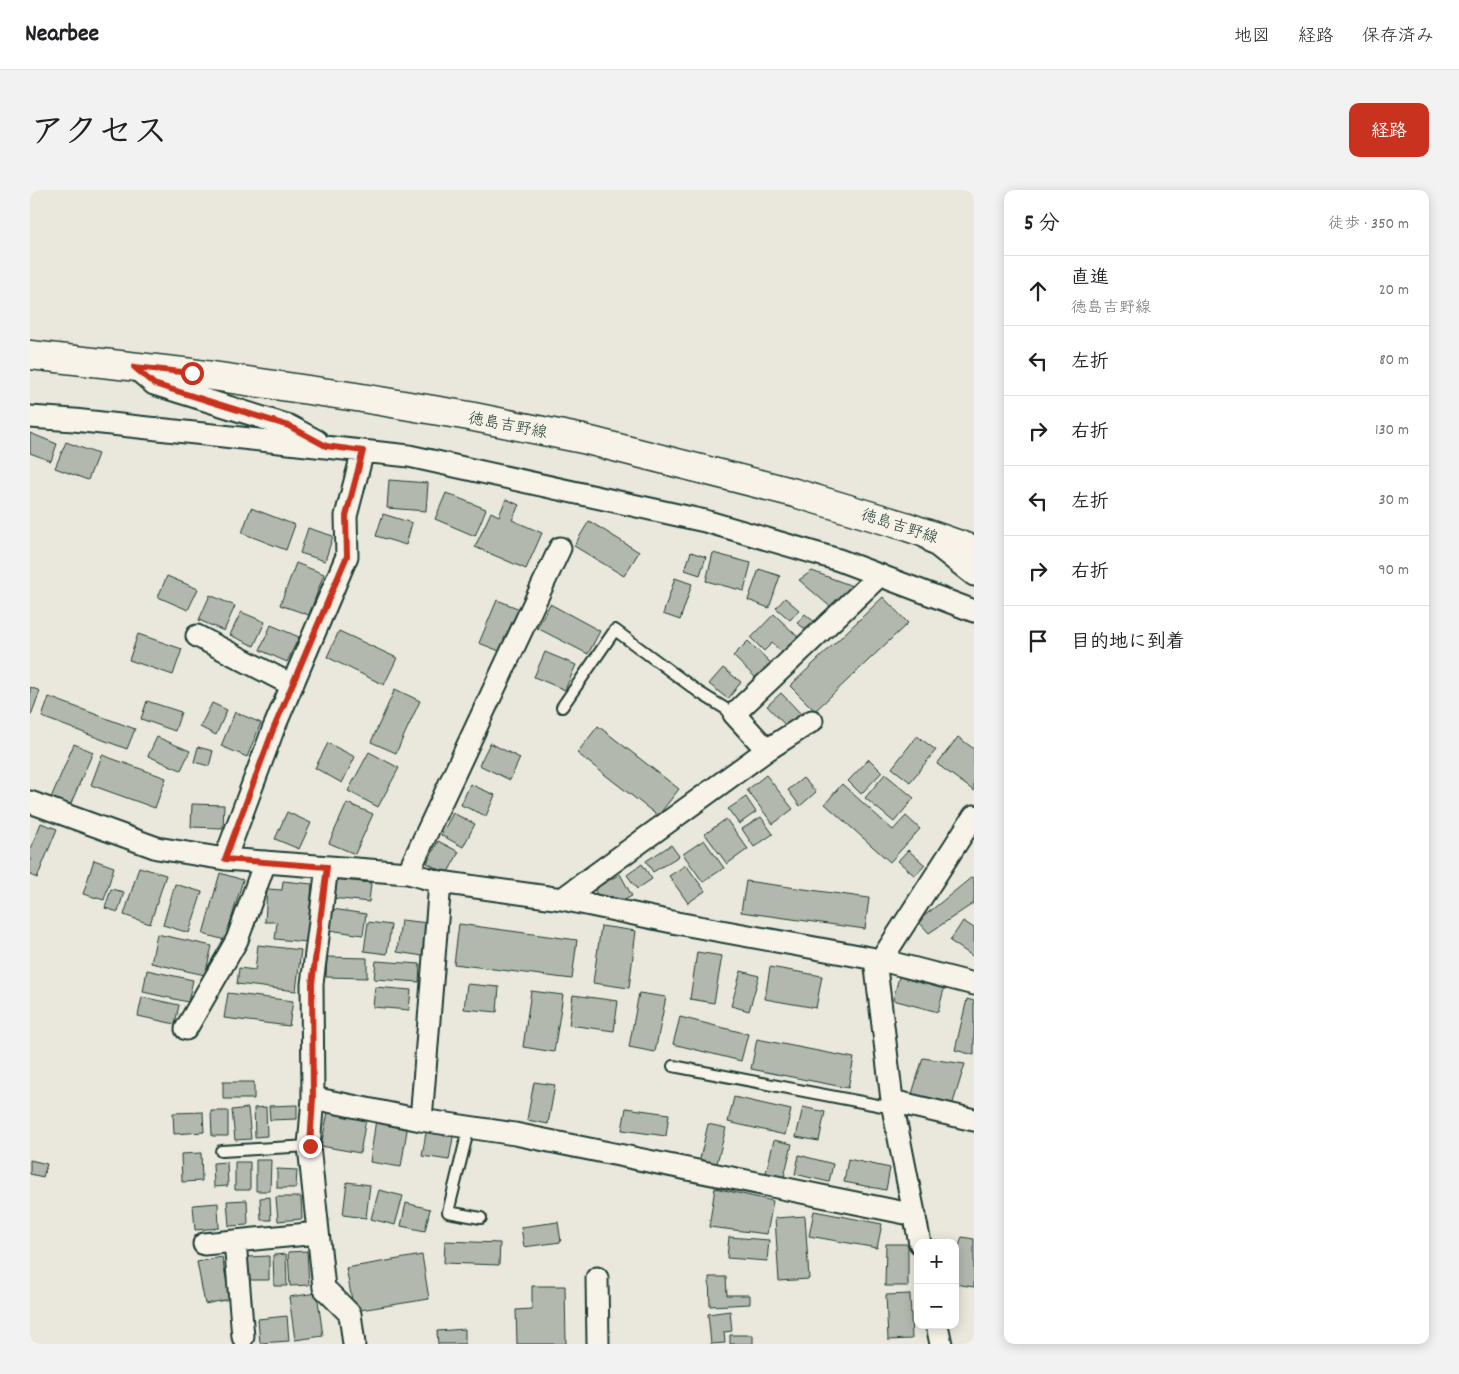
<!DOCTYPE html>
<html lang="ja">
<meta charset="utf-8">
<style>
body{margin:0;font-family:Dekko,"Klee One",sans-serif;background:#f2f2f2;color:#202124}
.controls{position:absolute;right:15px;bottom:15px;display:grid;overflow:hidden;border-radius:10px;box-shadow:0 2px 12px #0003}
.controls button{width:45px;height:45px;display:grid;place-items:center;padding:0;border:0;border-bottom:1px solid #e0e0e0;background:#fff;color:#202124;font:25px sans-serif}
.stop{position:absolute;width:15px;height:15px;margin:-11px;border:4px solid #c8321e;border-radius:50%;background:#fff}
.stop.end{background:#c8321e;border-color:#fff;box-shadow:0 1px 5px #0008}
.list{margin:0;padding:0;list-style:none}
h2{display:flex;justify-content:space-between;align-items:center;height:65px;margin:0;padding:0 20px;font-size:21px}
h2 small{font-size:16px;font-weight:400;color:#757577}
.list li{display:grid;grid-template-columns:32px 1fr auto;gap:15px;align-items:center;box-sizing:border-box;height:70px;padding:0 20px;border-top:1px solid #e0e0e0}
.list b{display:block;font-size:19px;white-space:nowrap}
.list p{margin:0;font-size:16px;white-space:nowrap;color:#757577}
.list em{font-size:16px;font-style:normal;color:#757577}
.icon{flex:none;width:28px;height:28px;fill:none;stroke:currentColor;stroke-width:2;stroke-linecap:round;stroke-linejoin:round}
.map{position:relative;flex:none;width:944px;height:1154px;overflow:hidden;border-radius:10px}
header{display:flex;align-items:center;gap:30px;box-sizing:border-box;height:70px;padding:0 25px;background:#fff;border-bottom:1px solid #e0e0e0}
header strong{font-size:24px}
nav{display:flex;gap:28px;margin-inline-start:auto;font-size:18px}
.intro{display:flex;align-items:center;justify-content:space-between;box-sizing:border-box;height:120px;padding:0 30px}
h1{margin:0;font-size:35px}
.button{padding:12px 22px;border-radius:10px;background:#c8321e;color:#fff;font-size:18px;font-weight:700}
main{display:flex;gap:30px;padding:0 30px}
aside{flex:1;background:#fff;border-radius:10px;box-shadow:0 2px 12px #0003}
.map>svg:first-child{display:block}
.building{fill:#b2b8ae;stroke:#1f3d34}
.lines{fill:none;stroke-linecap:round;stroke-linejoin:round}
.lane-casing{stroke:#1f3d34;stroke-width:14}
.street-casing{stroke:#1f3d34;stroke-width:25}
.primary-casing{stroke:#1f3d34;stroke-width:31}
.lane{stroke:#f7f3e8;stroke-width:10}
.street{stroke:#f7f3e8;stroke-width:21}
.primary{stroke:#f7f3e8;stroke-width:28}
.route{stroke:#c8321e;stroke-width:6}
.labels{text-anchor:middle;stroke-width:4.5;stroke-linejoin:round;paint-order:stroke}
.street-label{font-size:16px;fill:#1f3d34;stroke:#f7f3e8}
</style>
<header>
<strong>Nearbee</strong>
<nav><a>地図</a><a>経路</a><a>保存済み</a></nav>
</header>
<div class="intro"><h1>アクセス</h1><a class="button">経路</a></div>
<main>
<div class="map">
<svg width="944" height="1154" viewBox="0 0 944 1154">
<rect width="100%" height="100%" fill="#eae8dd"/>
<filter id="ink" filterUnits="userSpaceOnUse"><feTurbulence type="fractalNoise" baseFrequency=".02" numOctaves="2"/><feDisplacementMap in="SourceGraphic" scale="10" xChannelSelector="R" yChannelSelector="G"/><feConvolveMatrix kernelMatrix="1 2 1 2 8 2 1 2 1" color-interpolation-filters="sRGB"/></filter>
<g filter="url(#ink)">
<path class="building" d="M0,243l27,11 -6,17 -21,-8z
M36,252l32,12 -10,26 -33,-12z
M359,290l39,3 -2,28 -39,-3z
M416,303l40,16 -11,27 -40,-17z
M476,309l13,6 -7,15 30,13 -16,36 -51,-22 16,-35 8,4z
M221,318l44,17 -9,25 -44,-17z
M353,324l29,9 -6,22 -30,-9z
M559,331l50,31 -15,24 -50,-30z
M278,338l25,8 -8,25 -25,-8z
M661,362l15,5 -6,18 -15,-5z
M683,363l38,10 -7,28 -38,-10z
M266,373l28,11 -15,41 -29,-10z
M729,379l21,7 -11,32 -21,-8z
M782,381l43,16 -22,22 -34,-29z
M137,386l31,13 -10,21 -30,-13z
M645,388l17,6 -12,36 -17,-6z
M180,405l25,11 -11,25 -25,-11z
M853,407l25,26 -93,88 -25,-25z
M755,408l14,12 -9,10 -14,-12z
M467,410l23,9 -18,43 -23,-9z
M520,414l50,27 -12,23 -51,-26z
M211,422l24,10 -11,24 -24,-11z
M744,424l24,23 -16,15 -10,-9 -8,8 -13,-13z
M775,424l12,10 -10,6 -10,-7z
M241,435l28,12 -12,25 -27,-12z
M309,441l58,27 -13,27 -57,-28z
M108,444l44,15 -9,26 -44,-15z
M718,451l25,24 -15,15 -25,-24z
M515,462l31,13 -11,25 -31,-13z
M693,478l18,14 -13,17 -19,-15z
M0,497l10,4 -9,24h-1z
M365,499l25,12 -24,52 -25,-11z
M751,503l21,22 -14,13 -21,-22z
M19,507l86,32 -8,20 -85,-32z
M117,511l34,11 -6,19 -34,-12z
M182,513l15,7 -11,25 -16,-8z
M205,522l26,11 -14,34 -26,-11z
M568,536l81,63 -21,27 -81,-63z
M887,546l19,14 -26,32 -18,-14z
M127,547l33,14 -9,19 -33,-14z
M928,547l16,12v42l-37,-27z
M298,553l27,14 -13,26 -27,-15z
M460,553l30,15 -10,22 -31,-15z
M44,554l19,8 -24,56 -19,-8z
M168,557l15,4 -4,15 -15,-4z
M339,562l30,16 -21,39 -30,-16z
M72,565l64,23 -11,30 -64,-23z
M839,569l13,13 -21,22 -13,-13z
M855,584l29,24 -20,24 -29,-24z
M736,585l27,34 -20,15 -26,-34z
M773,588l13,14 -16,14 -12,-16z
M440,594l25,11 -9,21 -25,-11z
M812,594l51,46 13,-14 14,13 -30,33 -65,-58z
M716,607l10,15 -17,12 -11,-15z
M317,613l26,11 -18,40 -26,-11z
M162,614l32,1 -1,23 -32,-1z
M257,622l24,11 -12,26 -24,-10z
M423,623l22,11 -12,23 -22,-12z
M731,627l12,17 -19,13 -12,-18z
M696,629l22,30 -21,15 -22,-30z
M11,633l16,6 -20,49 -7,-3v-24z
M674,650l20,28 -21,14 -20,-28z
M408,651l21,11 -12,22 -20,-11z
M641,655l8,11 -26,16 -7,-11z
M878,660l17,15 -10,11 -17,-15z
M64,670l20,7 -10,33 -21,-6z
M612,674l10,15 -15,10 -10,-14z
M656,675l19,26 -17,12 -19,-27z
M109,677l27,8 -16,49 -26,-9z
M190,683l23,7 -18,60 -22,-6z
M590,684l12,22 -15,8 -5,-8 -11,6 -7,-13z
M942,687l2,2v24l-45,30 -11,-12z
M304,689l37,4 -2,19 -37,-4z
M253,691l29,3 -5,58 -32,-3 2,-17h-12l2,-33 15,1z
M716,691l123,17 -4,31 -124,-17z
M145,694l27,8 -13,41 -26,-8z
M81,699l13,3 -6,20 -13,-4z
M302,719l34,5 -3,21 -34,-5z
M371,730l27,3 -5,33 -26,-4z
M933,731l11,7v29l-24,-16z
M338,732l23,3 -4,29 -23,-3z
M429,734l118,16 -5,39 -118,-15z
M571,736l35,5 -7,57 -36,-5z
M127,744l55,12 -7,29 -54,-12z
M228,755l43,5 -5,41 -59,-7 2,-16 16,2z
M667,762l25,4 -8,47 -24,-4z
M297,767l40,1v20l-41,-1z
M346,771l44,3 -1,18 -45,-3z
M740,777l52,9 -6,32 -51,-9z
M117,780l46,10 -5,22 -45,-10z
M711,781l18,5 -10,35 -18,-5z
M869,787l45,12 -6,23 -45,-12z
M437,794l32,3 -2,25 -33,-3z
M345,797l36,3 -2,20 -36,-3z
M501,801l32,4 -9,57 -31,-5z
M198,803l65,8 -4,25 -65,-8z
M609,803l27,4 -11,55 -26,-5z
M543,805l45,6 -4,30 -45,-6z
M112,807l37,8 -4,19 -37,-8z
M937,809l7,2v54l-19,-5z
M650,827l68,17 -7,27 -68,-17z
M727,849l97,19 -6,30 -97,-19z
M893,868l42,6 -13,42 -40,-12z
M193,892h31v17h-31z
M504,892l21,3 -7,39 -21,-4z
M704,907l57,13 -6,25 -57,-13z
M267,915v14l-27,1 -1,-14z
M236,917l1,29 -12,1 -1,-29z
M773,917l22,5 -6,29 -23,-4z
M218,918l3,31 -16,1 -3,-30z
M596,918l43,6 -3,22 -44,-6z
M181,921h17v25h-16z
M173,922l1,20 -30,2 -1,-21z
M298,922l38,7 -6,34 -39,-7z
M346,929l32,5 -7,43 -31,-5z
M678,934l18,4 -10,39 -17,-4z
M397,937l27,5 -5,28 -27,-4z
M744,950l18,4 -9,37 -18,-5z
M171,963l1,28 -20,1 -1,-28z
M769,965l34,9 -4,18 -34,-8z
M818,969l42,9 -4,22 -42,-8z
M0,970l17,4 -4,13 -13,-3z
M226,970h15l-1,31h-14z
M197,972l1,24 -14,1 -1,-24z
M205,972h15v28h-15z
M247,979l20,1 -1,18h-19z
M317,992l23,3 -4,33 -23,-3z
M685,998l58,13 -6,33 -58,-7z
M349,1000l24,6 -8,29 -24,-6z
M240,1007l1,23h-10l-1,-22z
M246,1007h25l1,22 -24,2z
M217,1010l1,25 -19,1 -2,-25z
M188,1013l1,25 -24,2 -2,-25z
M376,1013l24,6 -5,22 -24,-5z
M784,1021l68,13 -5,24 -68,-12z
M775,1026l4,63 -30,2 -4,-63z
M528,1032l3,20 -37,5 -3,-20z
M699,1047l40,3 -2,21 -40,-3z
M932,1047l12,2v48l-19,-3v-25z
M415,1051l55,2 -1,22 -55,-2z
M856,1054h22v42h-23z
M277,1061l2,34 -19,1 -2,-34z
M256,1064l1,32h-13l-1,-31z
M392,1065l7,44 -75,12 -8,-43z
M239,1066v24h-22v-23z
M192,1067l8,42 -25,5 -8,-42z
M679,1087h17l1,18h23v9l-40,2z
M502,1096h33l1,58h-49l-1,-34 16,-1z
M287,1103l6,43 -28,4 -6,-43z
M880,1104l2,45 -24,1 -2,-45z
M700,1121l2,20 -8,1 1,11 -14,1 -3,-30z
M257,1126l2,25 -29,2 -2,-24z
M435,1139v15h-27l-1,-13z
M700,1145h23v9h-23z"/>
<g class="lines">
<g class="lane-casing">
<path id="lane" d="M532,517l53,-77 85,63 34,21
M643,876l220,42
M439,937l-21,85 33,6
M191,961l88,-5"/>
</g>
<g class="street-casing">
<path id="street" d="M104,177l20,17 135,42 28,15
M0,227l44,3 335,36 296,65 134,39 135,51
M333,261l-17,65 1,40 -74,174 -48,129 183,14 32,9 122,17 115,24 204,37 93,24
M897,348l47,37
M167,446l95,49
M737,560l45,-29
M0,612l127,46 68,11
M297,677l-15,117 1,114 -4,48 15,142 26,26 4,30
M378,683l152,-325
M532,709l205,-149 -33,-36 146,-139
M156,839l51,-89 28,-78
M283,908l108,22 94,14 400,81
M862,911l82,19
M391,930l19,-238
M205,1051l8,96
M890,1053l-27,-135 -17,-140 98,-152
M174,1054l114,-11
M567,1088l1,66
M907,1135l4,19"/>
</g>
<g class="primary-casing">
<path id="primary" d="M0,165l162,18 164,24 113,19 114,23 212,54 110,33 69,24"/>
</g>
<use href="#lane" class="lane"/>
<use href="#street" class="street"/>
<use href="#primary" class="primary"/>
</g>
</g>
<g class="lines" filter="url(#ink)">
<path class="route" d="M162,183l-58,-6 20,17 135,42 37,20 37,5 -17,65 1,40 -74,174 -48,129 102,8 -15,117 1,114 -3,48"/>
</g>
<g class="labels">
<g class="street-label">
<text transform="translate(478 234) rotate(11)" y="6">徳島吉野線</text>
<text transform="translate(870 335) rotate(18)" y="6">徳島吉野線</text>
</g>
</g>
</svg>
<div class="controls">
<button>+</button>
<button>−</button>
</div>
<div class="stop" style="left:162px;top:183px"></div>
<div class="stop end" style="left:280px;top:956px"></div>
</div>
<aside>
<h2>5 分<small>徒歩 · 350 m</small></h2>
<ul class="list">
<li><svg class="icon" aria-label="ahead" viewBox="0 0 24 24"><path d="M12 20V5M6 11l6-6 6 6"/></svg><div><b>直進</b><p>徳島吉野線</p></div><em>20 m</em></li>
<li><svg class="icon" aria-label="left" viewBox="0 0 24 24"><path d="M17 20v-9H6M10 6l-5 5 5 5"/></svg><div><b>左折</b></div><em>80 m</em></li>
<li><svg class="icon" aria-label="right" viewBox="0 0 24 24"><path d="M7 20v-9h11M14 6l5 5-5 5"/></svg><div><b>右折</b></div><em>130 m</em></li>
<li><svg class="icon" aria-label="left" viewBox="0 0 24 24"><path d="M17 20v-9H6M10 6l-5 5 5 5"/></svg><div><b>左折</b></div><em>30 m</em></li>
<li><svg class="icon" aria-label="right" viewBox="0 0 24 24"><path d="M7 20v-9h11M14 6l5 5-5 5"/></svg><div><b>右折</b></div><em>90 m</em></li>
<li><svg class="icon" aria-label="arrive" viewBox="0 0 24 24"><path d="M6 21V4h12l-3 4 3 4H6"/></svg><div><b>目的地に到着</b></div></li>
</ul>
</aside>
</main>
